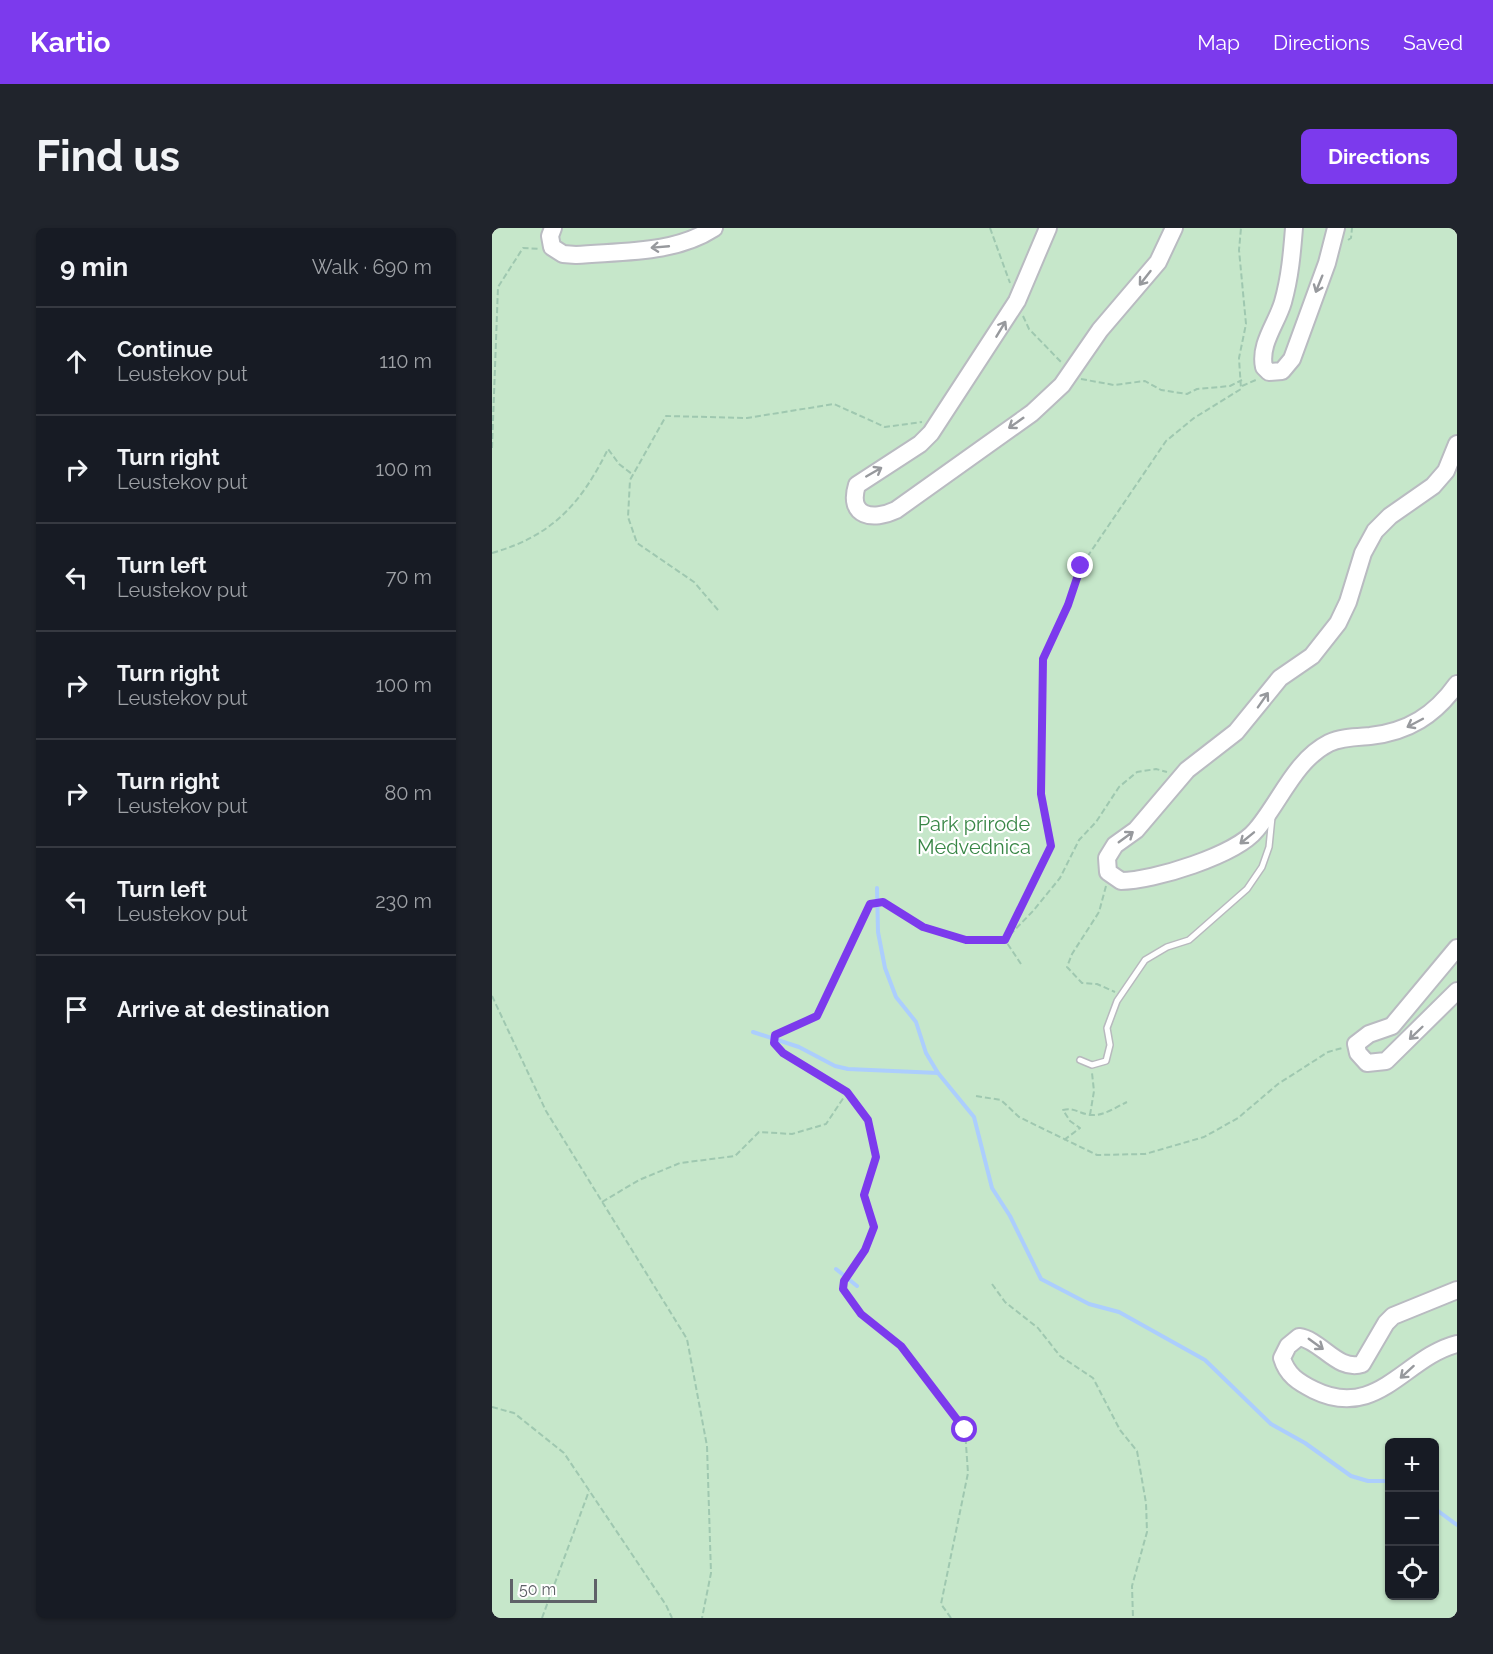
<!DOCTYPE html>
<meta charset="utf-8">
<style>
body{margin:0;font-family:Raleway,sans-serif;background:#20242c;color:#f1f3f6}
.controls{position:absolute;right:18px;bottom:18px;display:grid;overflow:hidden;border-radius:9px;box-shadow:0 2px 4px #0004}
.controls button{width:54px;height:54px;display:grid;place-items:center;padding:0;border:0;border-bottom:2px solid #363941;background:#171b24;color:#f1f3f6;font:30px sans-serif}
.scale{position:absolute;left:18px;bottom:15px;width:87px;box-sizing:border-box;padding-left:6px;border:3px solid #5f6268;border-top:0;font-size:16px;line-height:21px;white-space:nowrap;color:#5f6268;-webkit-text-stroke:4px #fff;paint-order:stroke}
.stop{position:absolute;width:18px;height:18px;margin:-14px;border:4px solid #7c3aed;border-radius:50%;background:#fff}
.stop.end{background:#7c3aed;border-color:#fff;box-shadow:0 2px 6px #0008}
.list{margin:0;padding:0;list-style:none}
h2{display:flex;justify-content:space-between;align-items:center;height:78px;margin:0;padding:0 24px;font-size:26px}
h2 small{font-size:20px;font-weight:400;color:#9ea1a6}
.list li{display:grid;grid-template-columns:39px 1fr auto;gap:18px;align-items:center;box-sizing:border-box;height:108px;padding:0 24px;border-top:2px solid #363941}
.list b{display:block;font-size:22px;white-space:nowrap}
.list p{margin:0;font-size:20px;white-space:nowrap;color:#9ea1a6}
.list em{font-size:20px;font-style:normal;color:#9ea1a6}
.icon{flex:none;width:33px;height:33px;fill:none;stroke:currentColor;stroke-width:2;stroke-linecap:round;stroke-linejoin:round}
.map{position:relative;flex:none;width:965px;height:1390px;overflow:hidden;border-radius:9px}
header{display:flex;align-items:center;gap:36px;box-sizing:border-box;height:84px;padding:0 30px;background:#7c3aed;color:#fff}
header strong{font-size:28px}
nav{display:flex;gap:33px;margin-inline-start:auto;font-size:21px}
.intro{display:flex;align-items:center;justify-content:space-between;box-sizing:border-box;height:144px;padding:0 36px}
h1{margin:0;font-size:42px}
.button{padding:15px 27px;border-radius:9px;background:#7c3aed;color:#fff;font-size:21px;font-weight:700}
main{display:flex;gap:36px;padding:0 36px}
aside{flex:1;background:#171b24;border-radius:9px;box-shadow:0 2px 4px #0004}
.map>svg:first-child{display:block}
.green{fill:#c6e7ca;fill-rule:evenodd}
.lines{fill:none;stroke-linecap:round;stroke-linejoin:round}
.stream{stroke:#accefd;stroke-width:4}
.service-casing{stroke:#b8b9be;stroke-width:8}
.secondary-casing{stroke:#b9bbc1;stroke-width:20}
.path{stroke:#9fc8b0;stroke-width:2;stroke-dasharray:6 3;stroke-linecap:butt}
.service{stroke:#fff;stroke-width:5}
.secondary{stroke:#fff;stroke-width:16}
.oneway{stroke:#97999d}
.route{stroke:#7c3aed;stroke-width:8}
.labels{text-anchor:middle;stroke-width:4.5;stroke-linejoin:round;paint-order:stroke}
.park-label{font-size:20px;fill:#388646;stroke:#fff}
</style>
<header>
<strong>Kartio</strong>
<nav><a>Map</a><a>Directions</a><a>Saved</a></nav>
</header>
<div class="intro"><h1>Find us</h1><a class="button">Directions</a></div>
<main>
<aside>
<h2>9 min<small>Walk · 690 m</small></h2>
<ul class="list">
<li><svg class="icon" aria-label="ahead" viewBox="0 0 24 24"><path d="M12 20V5M6 11l6-6 6 6"/></svg><div><b>Continue</b><p>Leustekov put</p></div><em>110 m</em></li>
<li><svg class="icon" aria-label="right" viewBox="0 0 24 24"><path d="M7 20v-9h11M14 6l5 5-5 5"/></svg><div><b>Turn right</b><p>Leustekov put</p></div><em>100 m</em></li>
<li><svg class="icon" aria-label="left" viewBox="0 0 24 24"><path d="M17 20v-9H6M10 6l-5 5 5 5"/></svg><div><b>Turn left</b><p>Leustekov put</p></div><em>70 m</em></li>
<li><svg class="icon" aria-label="right" viewBox="0 0 24 24"><path d="M7 20v-9h11M14 6l5 5-5 5"/></svg><div><b>Turn right</b><p>Leustekov put</p></div><em>100 m</em></li>
<li><svg class="icon" aria-label="right" viewBox="0 0 24 24"><path d="M7 20v-9h11M14 6l5 5-5 5"/></svg><div><b>Turn right</b><p>Leustekov put</p></div><em>80 m</em></li>
<li><svg class="icon" aria-label="left" viewBox="0 0 24 24"><path d="M17 20v-9H6M10 6l-5 5 5 5"/></svg><div><b>Turn left</b><p>Leustekov put</p></div><em>230 m</em></li>
<li><svg class="icon" aria-label="arrive" viewBox="0 0 24 24"><path d="M6 21V4h12l-3 4 3 4H6"/></svg><div><b>Arrive at destination</b></div></li>
</ul>
</aside>
<div class="map">
<svg width="965" height="1390" viewBox="0 0 965 1390">
<rect width="100%" height="100%" fill="#f1f0e8"/>
<path class="green" d="M0,0h965v1390h-965zM898,1214h44v154h-44z"/>
<g class="lines">
<path class="stream" d="M385,660l1,44 7,36 11,29 20,25 10,31 12,20 36,44 18,71 18,28 31,63 48,25 30,8 86,48 66,64 34,19 46,33 17,5h22
M261,804l46,15 36,19 13,3 90,4
M344,1041l21,17
M942,1280l23,17"/>
<g class="service-casing">
<path id="service" d="M588,832l12,5 14,-4 4,-16 -3,-17 10,-27 28,-41 22,-13 22,-7 58,-51 15,-22 7,-20 3,-30"/>
</g>
<g class="secondary-casing">
<path id="secondary" d="M61,0l-3,8 2,11 11,7 13,1c46,-4 98,-1 138,-27
M556,0l-31,73 -86,132 -11,11 -63,41c-10,32 16,36 39,25l136,-97 30,-28 38,-55 58,-68 16,-34
M802,0c-2,25 -4,49 -11,74 -6,21 -24,42 -19,65l5,5 13,-1 10,-12 35,-96 9,-35
M965,216l-11,27 -13,15 -43,30 -15,15 -12,22 -15,49 -10,21 -26,33 -32,22 -44,54 -49,38 -51,60 -21,15 -8,13 1,14 13,9c32,0 115,-26 135,-51 24,-28 39,-70 73,-87 12,-6 28,-6 41,-7 38,-4 65,-21 87,-52
M965,720l-65,78 -23,8 -13,10 2,9 9,10 19,-2 71,-70
M965,1062l-64,26 -7,7 -24,41c-24,8 -41,-24 -63,-27l-11,9 -6,12c5,17 16,24 32,32 63,31 91,-33 143,-46"/>
</g>
<path class="path" d="M498,0l20,55
M856,12l3,-2 1,-10
M531,88l6,13 32,33
M589,151l33,6 31,-4 16,9 26,4 10,-5 33,-3 12,-6
M750,158l16,-7
M0,220l6,-161 25,-39 17,1
M0,325c60,-17 89,-49 116,-104l11,15 13,10
M226,382l-24,-28 -57,-39 -9,-26 2,-37 36,-64 81,2 87,-14 51,23 37,-5
M614,658l-7,26 -27,42 -5,13 15,16 15,1 18,8
M529,736l-16,-24 28,-29 27,-33 19,-38 17,-18 23,-35 18,-15 19,-3 11,3
M0,768l54,115 141,228 20,107 4,127 -9,45
M484,868l25,4 18,17 78,38 48,-1 59,-17 34,-19 40,-34 50,-32 14,-4
M598,887l4,-24 -2,-18
M572,912l16,-12 -10,-7 -7,-11c11,-3 17,4 28,5 13,1 25,-8 36,-13
M110,974l37,-22 41,-17 55,-7 24,-24 33,2 34,-10 20,-30
M500,1056l13,18 33,26 22,28 33,22 27,52 17,21 9,52 1,29 -15,54 1,32
M0,1179l22,6 50,40 102,152 6,13
M50,1390l47,-127
M459,1390l-10,-14 27,-131 -3,-43 -64,-84 -40,-32 -18,-25 1,-8 21,-31 9,-23 -10,-32 12,-38 -8,-37 -21,-27 -64,-40 -9,-10 1,-8 42,-19 53,-112 13,-2 40,25 43,13h39l46,-94 -10,-52 2,-135 25,-54 13,-39 85,-125 28,-23 47,-29 -2,-31 7,-34 -7,-74 2,-22"/>
<use href="#service" class="service"/>
<use href="#secondary" class="secondary"/>
</g>
<defs><path id="oneway-shaft" d="M-6 0H5M1.5-3L5.5 0L1.5 3" fill="none" stroke-width="1.6" stroke-linecap="round" stroke-linejoin="round" transform="scale(1.5)"/></defs>
<g class="oneway">
<use href="#oneway-shaft" transform="translate(168 19) rotate(175)"/>
<use href="#oneway-shaft" transform="translate(653 50) rotate(128)"/>
<use href="#oneway-shaft" transform="translate(827 56) rotate(112)"/>
<use href="#oneway-shaft" transform="translate(509 101) rotate(-59)"/>
<use href="#oneway-shaft" transform="translate(524 195) rotate(145)"/>
<use href="#oneway-shaft" transform="translate(382 244) rotate(-30)"/>
<use href="#oneway-shaft" transform="translate(771 472) rotate(-55)"/>
<use href="#oneway-shaft" transform="translate(923 495) rotate(152)"/>
<use href="#oneway-shaft" transform="translate(634 609) rotate(-36)"/>
<use href="#oneway-shaft" transform="translate(755 610) rotate(141)"/>
<use href="#oneway-shaft" transform="translate(924 805) rotate(136)"/>
<use href="#oneway-shaft" transform="translate(824 1116) rotate(36)"/>
<use href="#oneway-shaft" transform="translate(915 1144) rotate(138)"/>
</g>
<g class="lines">
<path class="route" d="M473,1202l-64,-84 -40,-32 -18,-25 1,-8 21,-31 9,-23 -10,-32 12,-38 -8,-37 -21,-28 -64,-39 -9,-10 1,-8 42,-19 53,-112 13,-2 40,25 43,13h39l46,-94 -10,-52 2,-135 25,-54 13,-39"/>
</g>
<g class="labels">
<g class="park-label">
<text x="482" y="603">Park prirode<tspan x="482" dy="23">Medvednica</tspan></text>
</g>
</g>
</svg>
<div class="controls">
<button>+</button>
<button>−</button>
<button><svg class="icon" aria-label="locate" viewBox="0 0 24 24"><circle cx="12" cy="12" r="6"/><path d="M12 2v4M12 18v4M2 12h4M18 12h4"/></svg></button>
</div>
<div class="scale">50 m</div>
<div class="stop" style="left:473px;top:1202px"></div>
<div class="stop end" style="left:589px;top:338px"></div>
</div>
</main>
